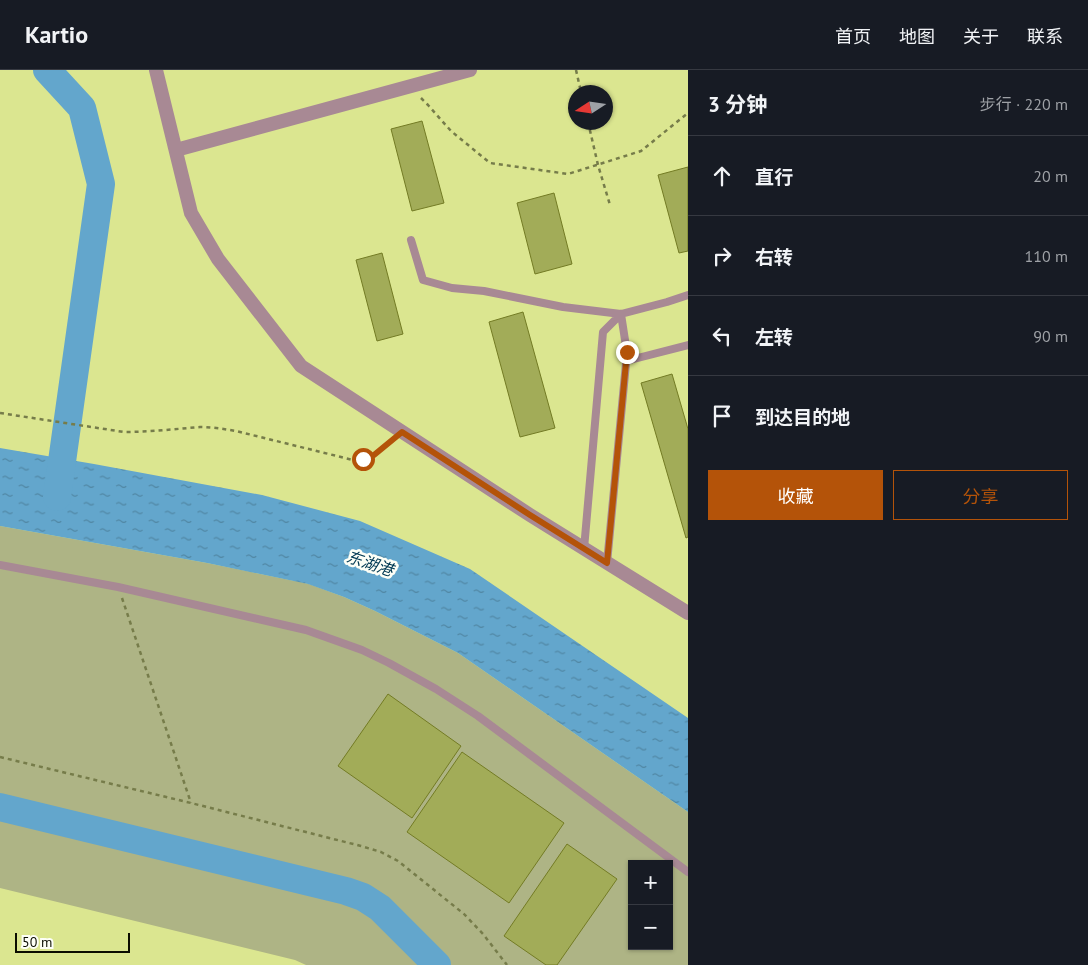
<!DOCTYPE html>
<html lang="zh">
<meta charset="utf-8">
<style>
body{margin:0;font-family:"PT Sans","Noto Sans SC",sans-serif;background:#242831;color:#f1f3f6}
.controls{position:absolute;right:15px;bottom:15px;display:grid;overflow:hidden;border-radius:0px;box-shadow:0 1px 4px #0004}
.controls button{width:45px;height:45px;display:grid;place-items:center;padding:0;border:0;border-bottom:1px solid #363941;background:#171b24;color:#f1f3f6;font:25px sans-serif}
.compass{position:absolute;left:568px;top:15px;width:45px;height:45px;border-radius:50%;background:#171b24;box-shadow:0 1px 4px #0004;rotate:258deg}
.scale{position:absolute;left:15px;bottom:12px;width:115px;box-sizing:border-box;padding-left:5px;border:2px solid #0b0d00;border-top:0;font-size:14px;line-height:18px;white-space:nowrap;color:#0b0d00;-webkit-text-stroke:4px #fdfff7;paint-order:stroke}
.stop{position:absolute;width:15px;height:15px;margin:-11px;border:4px solid #b45309;border-radius:50%;background:#fff}
.stop.end{background:#b45309;border-color:#fff;box-shadow:0 1px 5px #0008}
.list{margin:0;padding:0;list-style:none}
h2{display:flex;justify-content:space-between;align-items:center;height:65px;margin:0;padding:0 20px;font-size:21px}
h2 small{font-size:16px;font-weight:400;color:#9ea1a6}
.list li{display:grid;grid-template-columns:32px 1fr auto;gap:15px;align-items:center;box-sizing:border-box;height:80px;padding:0 20px;border-top:1px solid #363941}
.list b{display:block;font-size:19px;white-space:nowrap}
.list em{font-size:16px;font-style:normal;color:#9ea1a6}
.actions{display:flex;gap:10px;padding:15px 20px}
.actions a{flex:1;padding:11px 0;border:1px solid #b45309;border-radius:0px;text-align:center;font-size:18px;color:#b45309}
.actions .main{background:#b45309;color:#fff}
.icon{flex:none;width:28px;height:28px;fill:none;stroke:currentColor;stroke-width:2;stroke-linecap:round;stroke-linejoin:round}
.map{position:relative;flex:none;width:688px;height:895px;overflow:hidden}
header{display:flex;align-items:center;gap:30px;box-sizing:border-box;height:70px;padding:0 25px;background:#171b24;border-bottom:1px solid #363941}
header strong{font-size:24px}
nav{display:flex;gap:28px;margin-inline-start:auto;font-size:18px}
main{display:flex}
aside{flex:1;background:#171b24}
.map>svg:first-child{display:block}
.park{fill:#aeb485;fill-rule:evenodd}
.water{fill:url(#water-ripples)}
.lines{fill:none;stroke-linecap:round;stroke-linejoin:round}
.river{stroke:#63a6cc;stroke-width:28}
.building{fill:#a2ac58;stroke:#737b24}
.path{stroke:#767c4a;stroke-width:2.5;stroke-dasharray:4 4;stroke-linecap:butt}
.service{stroke:#a88994;stroke-width:8}
.minor{stroke:#a88994;stroke-width:14}
.route{stroke:#b45309;stroke-width:6}
.labels{text-anchor:middle;stroke-width:5;stroke-linejoin:round;paint-order:stroke}
.water-label{font-size:16px;font-style:italic;fill:#003953;stroke:#fdfff7}
</style>
<header>
<strong>Kartio</strong>
<nav><a>首页</a><a>地图</a><a>关于</a><a>联系</a></nav>
</header>
<main>
<div class="map">
<svg width="688" height="895" viewBox="0 0 688 895">
<defs>
<pattern id="water-ripples" width="26" height="14" patternUnits="userSpaceOnUse" patternTransform="scale(1.25)"><rect width="26" height="14" fill="#63a6cc"/><path d="M2 4q2-2 4 0t4 0M15 11q2-2 4 0t4 0" fill="none" stroke="#5086a3"/></pattern>
</defs>
<rect width="100%" height="100%" fill="#dbe690"/>
<path class="park" d="M0,456l207,37 102,21 35,13 31,14 83,42 230,159v153h-382l-11,-5 -295,-72zM632,794h37v82h-37z"/>
<path class="water" d="M0,378l94,16 168,31 98,26 110,48 218,149v94l-230,-159 -83,-42 -31,-14 -36,-13 -101,-21 -207,-37z"/>
<g class="lines">
<path class="river" d="M47,0l35,38 19,76 -44,313
M0,737l346,84 17,6 17,11 57,57"/>
</g>
<path class="building" d="M422,51l22,82 -32,8 -21,-82z
M688,97v84l-9,2 -21,-78z
M554,123l18,71 -37,10 -18,-71z
M382,183l21,81 -26,7 -21,-81z
M523,242l32,116 -35,9 -31,-115z
M672,304l16,55v108l-2,1 -45,-155z
M388,624l73,52 -49,72 -74,-52z
M462,682l102,71 -55,80 -102,-71z
M567,774l50,35 -60,86h-11l-42,-29z"/>
<g class="lines">
<path class="path" d="M576,0l5,22
M421,28l7,7 23,26 39,32 78,11 73,-23 47,-38
M588,52l10,43 12,40
M0,343l124,19c26,0 51,-3 76,-5 12,0 24,2 36,4l117,29c17,0 26,-9 39,-19
M122,528l69,205
M0,687l191,46 170,43 20,6 17,9 66,53 19,20 24,31"/>
<path class="service" d="M411,170l12,40 29,8 32,3 79,16 58,7 46,-12 21,-7
M626,291l62,-16
M584,479l19,-217 18,-18 6,39 -20,210
M0,495l118,22 188,43 56,20 27,13 47,26 42,27 210,156"/>
<path class="minor" d="M156,0l35,143 27,46 83,107 229,149 158,98
M176,80l294,-80"/>
</g>
<g class="lines">
<path class="route" d="M363,389l11,-4 28,-23 128,83 77,48 20,-211"/>
</g>
<g class="labels">
<g class="water-label">
<text transform="translate(370 493) rotate(18)" y="6">东湖港</text>
</g>
</g>
</svg>
<div class="controls">
<button>+</button>
<button>−</button>
</div>
<svg class="compass" viewBox="-18 -18 36 36"><path d="M0-13l5 13h-10z" fill="#e53935"/><path d="M0 13l5-13h-10z" fill="#9ea1a6"/></svg>
<div class="scale">50 m</div>
<div class="stop" style="left:363px;top:389px"></div>
<div class="stop end" style="left:627px;top:282px"></div>
</div>
<aside>
<h2>3 分钟<small>步行 · 220 m</small></h2>
<ul class="list">
<li><svg class="icon" aria-label="ahead" viewBox="0 0 24 24"><path d="M12 20V5M6 11l6-6 6 6"/></svg><div><b>直行</b></div><em>20 m</em></li>
<li><svg class="icon" aria-label="right" viewBox="0 0 24 24"><path d="M7 20v-9h11M14 6l5 5-5 5"/></svg><div><b>右转</b></div><em>110 m</em></li>
<li><svg class="icon" aria-label="left" viewBox="0 0 24 24"><path d="M17 20v-9H6M10 6l-5 5 5 5"/></svg><div><b>左转</b></div><em>90 m</em></li>
<li><svg class="icon" aria-label="arrive" viewBox="0 0 24 24"><path d="M6 21V4h12l-3 4 3 4H6"/></svg><div><b>到达目的地</b></div></li>
</ul>
<div class="actions"><a class="main">收藏</a><a>分享</a></div>
</aside>
</main>
